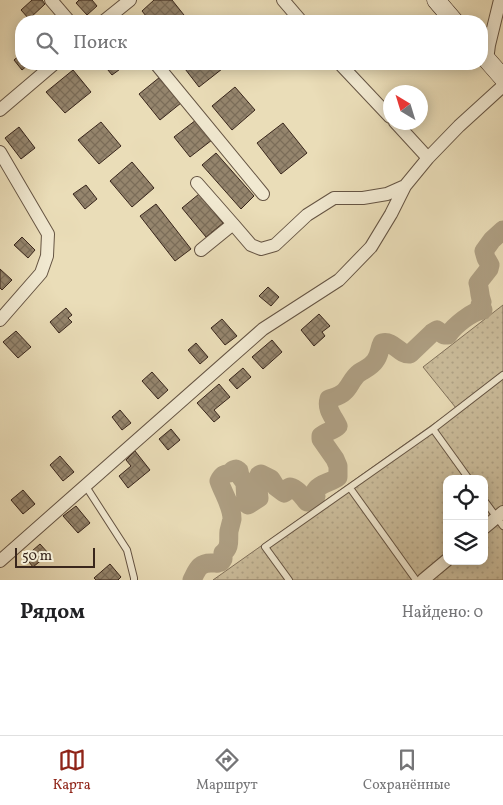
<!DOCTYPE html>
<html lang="ru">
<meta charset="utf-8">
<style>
body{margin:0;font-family:Vollkorn,serif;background:#f6f6f6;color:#202124}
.controls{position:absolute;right:15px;bottom:15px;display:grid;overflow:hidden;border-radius:10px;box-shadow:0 2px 12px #0003}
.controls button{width:45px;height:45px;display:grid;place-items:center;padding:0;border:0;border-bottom:1px solid #e0e0e0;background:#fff;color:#202124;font:25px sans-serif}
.compass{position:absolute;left:383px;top:85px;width:45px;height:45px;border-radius:50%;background:#fff;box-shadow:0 2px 12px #0003;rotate:322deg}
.scale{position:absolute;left:15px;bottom:12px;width:80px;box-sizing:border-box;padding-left:5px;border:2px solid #39261c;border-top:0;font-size:14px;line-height:18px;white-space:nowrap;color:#39261c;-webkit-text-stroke:4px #f1e9d1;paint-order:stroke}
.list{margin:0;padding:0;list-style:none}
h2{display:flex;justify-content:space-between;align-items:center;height:65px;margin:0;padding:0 20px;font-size:21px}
h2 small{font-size:16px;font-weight:400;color:#757577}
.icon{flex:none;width:28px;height:28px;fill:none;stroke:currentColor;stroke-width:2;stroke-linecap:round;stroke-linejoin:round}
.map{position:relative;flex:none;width:503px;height:580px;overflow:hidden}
.search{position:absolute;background:#fff;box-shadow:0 2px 12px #0003;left:15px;right:15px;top:15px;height:55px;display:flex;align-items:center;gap:12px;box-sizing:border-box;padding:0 18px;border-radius:20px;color:#757577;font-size:19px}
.sheet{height:155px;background:#fff}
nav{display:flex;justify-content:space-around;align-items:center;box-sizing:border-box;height:70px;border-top:1px solid #e0e0e0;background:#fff;font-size:14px;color:#757577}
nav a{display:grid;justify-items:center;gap:2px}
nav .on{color:#8f2418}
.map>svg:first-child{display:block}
.garden{fill:url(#garden-dots);stroke:#82725c;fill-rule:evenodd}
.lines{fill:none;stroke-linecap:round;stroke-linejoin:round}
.river{stroke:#ae9f83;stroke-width:19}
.building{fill:url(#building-cross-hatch);stroke:#39261c}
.lane-casing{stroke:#655443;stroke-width:8}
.street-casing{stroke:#655443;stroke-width:14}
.secondary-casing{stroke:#39261c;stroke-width:19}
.lane{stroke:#f1e9d1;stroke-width:6}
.street{stroke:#f1e9d1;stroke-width:12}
.secondary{stroke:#f1e9d1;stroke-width:18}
</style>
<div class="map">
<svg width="503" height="580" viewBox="0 0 503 580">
<defs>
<pattern id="garden-dots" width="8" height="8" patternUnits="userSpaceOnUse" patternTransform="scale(1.25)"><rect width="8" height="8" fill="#ccbe9d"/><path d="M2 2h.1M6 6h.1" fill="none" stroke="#b0a387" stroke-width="1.8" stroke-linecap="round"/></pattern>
<pattern id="building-cross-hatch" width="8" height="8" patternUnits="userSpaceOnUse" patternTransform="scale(1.25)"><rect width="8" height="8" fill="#95856d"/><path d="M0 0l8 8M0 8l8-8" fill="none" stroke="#7b6d59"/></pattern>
</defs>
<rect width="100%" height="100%" fill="#eaddb8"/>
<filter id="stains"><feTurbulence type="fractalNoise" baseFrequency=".004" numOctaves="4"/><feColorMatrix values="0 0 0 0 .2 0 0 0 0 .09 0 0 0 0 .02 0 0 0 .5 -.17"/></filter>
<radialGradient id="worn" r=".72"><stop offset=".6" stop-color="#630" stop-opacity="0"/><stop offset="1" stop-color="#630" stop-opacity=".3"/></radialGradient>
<path class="garden" d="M503,305v275h-290l243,-172 -33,-41zM447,479h37v82h-37z"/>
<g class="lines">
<path class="river" d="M192,580c5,-10 7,-18 21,-17 8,0 1,1 8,-1l2,-3v-6c8,-6 5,-13 6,-22 1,-4 2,-8 3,-12 0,-13 -9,-26 -13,-38 3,-6 5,-7 11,-8l3,-3 3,-1 3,2 1,5 5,7 1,20 2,2 11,-7 -2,-17 2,-6 2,-1 10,5 5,8 8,6 3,-2 1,-3 2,-1c8,2 12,9 17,15h3l6,-6 -2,-3c4,-10 17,-10 24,-16v-11l-3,-7 -14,-20v-3c5,-4 13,-6 17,-10 -5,-10 -12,-17 -9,-27 6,-2 11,-3 15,-7 6,-5 8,-14 15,-19 6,-4 12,-6 16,-12 5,-6 4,-12 7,-18 12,-3 17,12 28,11l22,-21 5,-3 7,5h4c6,-9 24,-24 35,-25l-3,-5 2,-3c-3,-7 -2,-13 -4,-19l11,-14 1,-4 -4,-7 -2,-7 8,-11 11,-10"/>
</g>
<path class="building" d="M32,0h10l3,4 -16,15 -8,-9z
M79,0h13l5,6 -10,9 -11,-12z
M154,0h18l12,15 -7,6h-27l-8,-10z
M21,54v10h8l-7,6 -8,-10z
M103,64h24l-15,11z
M184,64h34l4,5 -23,18 -17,-22z
M73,70l18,22 -26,21 -19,-21z
M160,77l21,26 -21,17 -21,-26z
M235,87l20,23 -23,20 -20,-24z
M196,120l16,20 -22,17 -16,-20z
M101,122l20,24 -22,18 -21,-24z
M283,123l24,30 -26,21 -24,-31z
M19,127l16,21 -14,11 -16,-21z
M216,153l38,43 -13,13 -39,-44z
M132,162l22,26 -22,19 -22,-26z
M86,185l11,14 -12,10 -12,-15z
M199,194l24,29 -17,14 -24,-29z
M156,204l35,45 -16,12 -35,-45z
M22,237l13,13 -7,8 -14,-13z
M0,269l12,11 -10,10 -2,-2z
M268,287l11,10 -8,9 -12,-10z
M66,308l6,7 -4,3 4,4 -13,11 -9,-11z
M319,314l11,12 -8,6 3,4 -11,10 -13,-16z
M222,319l15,17 -12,9 -14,-17z
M16,331l15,16 -13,11 -15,-16z
M272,340l10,12 -19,17 -11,-12z
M196,343l12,14 -8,7 -12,-14z
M243,368l8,9 -14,12 -8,-9z
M152,372l16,18 -10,9 -16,-18z
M219,384l11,13 -16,13 6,7 -6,5 -17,-19z
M120,410l11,13 -9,7 -10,-13z
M171,429l9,11 -12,10 -9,-11z
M135,451l15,19 -22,18 -9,-12 12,-10 -5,-6z
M60,456l14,16 -11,9 -13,-16z
M23,490l12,14 -12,10 -12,-14z
M76,506l14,17 -12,10 -15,-17z
M40,544l9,10 -16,13 -8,-10z
M110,564l11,13 -3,3h-22l-2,-2z"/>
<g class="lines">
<g class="lane-casing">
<path id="lane" d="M433,429l36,50
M85,485l42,65 7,28v2
M350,488l66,92
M484,500l19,26
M289,580l-24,-33 168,-118 70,-54"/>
</g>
<g class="street-casing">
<path id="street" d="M51,0l18,21
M283,0l18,21
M104,21l26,-21
M487,60l2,-15 11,-45
M156,64l107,130
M340,64l50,53
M0,110l54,-46
M395,122l33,36
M0,152l48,82 -1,22 -6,17 -41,47
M197,183l36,41
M201,250l32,-26 18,21 10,4 14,-4 32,-30 27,-17h29l24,-4 18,-8
M484,528l19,-16
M0,561l263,-232 76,-49 32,-33 20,-33 14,-28 23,-28 31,-32 44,-40
M423,580l24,-20"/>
</g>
<g class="secondary-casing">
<path id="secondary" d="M436,0l18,21
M482,54l21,24"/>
</g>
<use href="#lane" class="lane"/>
<use href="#street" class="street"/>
<use href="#secondary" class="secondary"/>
</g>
<rect width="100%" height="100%" filter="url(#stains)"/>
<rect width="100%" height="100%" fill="url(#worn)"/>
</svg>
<div class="controls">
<button><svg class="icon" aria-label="locate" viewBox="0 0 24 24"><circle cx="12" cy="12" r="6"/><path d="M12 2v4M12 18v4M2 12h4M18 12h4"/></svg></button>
<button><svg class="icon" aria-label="layers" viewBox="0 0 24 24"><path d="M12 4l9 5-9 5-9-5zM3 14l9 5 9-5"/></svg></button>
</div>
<svg class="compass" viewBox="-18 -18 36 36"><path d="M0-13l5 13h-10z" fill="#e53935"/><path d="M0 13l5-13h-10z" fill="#757577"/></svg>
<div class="scale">50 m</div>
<div class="search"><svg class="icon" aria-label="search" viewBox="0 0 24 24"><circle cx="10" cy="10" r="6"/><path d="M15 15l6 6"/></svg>Поиск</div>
</div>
<section class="sheet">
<h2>Рядом<small>Найдено: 0</small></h2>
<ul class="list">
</ul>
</section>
<nav>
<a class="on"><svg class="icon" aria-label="map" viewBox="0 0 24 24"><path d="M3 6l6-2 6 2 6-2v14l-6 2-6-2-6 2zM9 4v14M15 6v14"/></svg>Карта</a>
<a><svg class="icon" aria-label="directions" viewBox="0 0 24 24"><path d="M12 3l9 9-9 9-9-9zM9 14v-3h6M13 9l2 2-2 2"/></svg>Маршрут</a>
<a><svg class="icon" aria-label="saved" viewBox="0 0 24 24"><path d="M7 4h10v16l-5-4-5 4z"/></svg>Сохранённые</a>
</nav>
